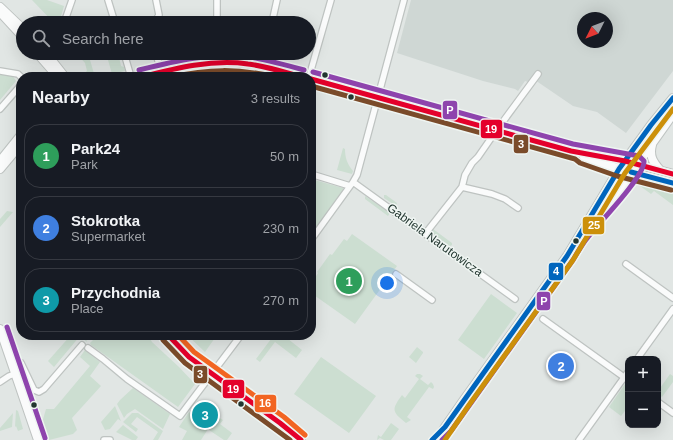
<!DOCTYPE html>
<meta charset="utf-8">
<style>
body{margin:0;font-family:Arial,sans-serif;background:#242831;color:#f1f3f6}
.controls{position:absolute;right:12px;bottom:12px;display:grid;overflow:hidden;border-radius:8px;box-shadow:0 4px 16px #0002}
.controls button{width:36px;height:36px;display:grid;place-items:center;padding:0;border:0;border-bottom:1px solid #363941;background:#171b24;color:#f1f3f6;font:20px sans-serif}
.compass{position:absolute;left:577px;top:12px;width:36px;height:36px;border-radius:50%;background:#171b24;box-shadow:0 4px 16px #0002;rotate:228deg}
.you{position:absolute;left:387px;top:283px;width:14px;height:14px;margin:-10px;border:3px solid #fff;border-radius:50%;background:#1a73e8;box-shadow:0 0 0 6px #1a73e833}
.badge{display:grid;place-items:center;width:26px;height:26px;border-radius:50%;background:#8c9099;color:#fff;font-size:13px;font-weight:700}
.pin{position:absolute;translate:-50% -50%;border:2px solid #fff;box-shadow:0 1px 4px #0006}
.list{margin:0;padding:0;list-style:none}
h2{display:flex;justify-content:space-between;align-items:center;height:52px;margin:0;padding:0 16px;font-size:17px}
h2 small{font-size:13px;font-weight:400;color:#9ea1a6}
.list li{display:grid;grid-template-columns:26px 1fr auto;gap:12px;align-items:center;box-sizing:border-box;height:64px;margin:0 8px 8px;padding:0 8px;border:1px solid #363941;border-radius:16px}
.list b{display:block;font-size:15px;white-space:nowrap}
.list p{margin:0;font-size:13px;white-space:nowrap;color:#9ea1a6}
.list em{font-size:13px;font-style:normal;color:#9ea1a6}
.icon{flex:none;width:22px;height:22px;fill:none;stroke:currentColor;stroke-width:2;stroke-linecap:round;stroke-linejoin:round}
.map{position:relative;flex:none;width:673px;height:440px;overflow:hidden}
.search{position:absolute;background:#171b24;box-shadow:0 4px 16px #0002;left:16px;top:16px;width:300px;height:44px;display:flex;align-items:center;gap:10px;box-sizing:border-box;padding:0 14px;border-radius:22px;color:#9ea1a6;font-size:15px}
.panel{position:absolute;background:#171b24;box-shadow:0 4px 16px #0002;left:16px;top:72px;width:300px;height:268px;border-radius:16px}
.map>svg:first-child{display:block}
.built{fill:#cfd7d4;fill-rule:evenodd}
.green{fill:#ccded1}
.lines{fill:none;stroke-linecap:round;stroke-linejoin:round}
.street-casing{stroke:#bec3c1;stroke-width:8}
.secondary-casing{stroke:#bec3c1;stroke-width:10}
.street{stroke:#fafbfb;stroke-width:5.5}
.secondary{stroke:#fafbfb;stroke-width:8}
.bus-1-casing{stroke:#eff5f2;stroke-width:8}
.bus-2-casing{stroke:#eff5f2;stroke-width:8}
.bus-3-casing{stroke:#eff5f2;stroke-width:8}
.bus-4-casing{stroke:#eff5f2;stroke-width:8}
.bus-5-casing{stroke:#eff5f2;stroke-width:8}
.bus-6-casing{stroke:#eff5f2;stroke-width:8}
.bus-1{stroke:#0065bd;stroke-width:5}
.bus-2{stroke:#e4002b;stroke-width:5}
.bus-3{stroke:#7a4b2a;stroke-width:5}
.bus-4{stroke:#8e44ad;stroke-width:5}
.bus-5{stroke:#f26522;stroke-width:5}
.bus-6{stroke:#cc900a;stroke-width:5}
.bus-dot{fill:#223630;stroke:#eff5f2;stroke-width:1.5}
.labels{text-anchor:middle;stroke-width:3;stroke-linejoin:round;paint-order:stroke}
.street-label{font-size:12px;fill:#223630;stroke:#eff5f2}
.line-badge{stroke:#eff5f2;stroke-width:1.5}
.badge-label{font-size:11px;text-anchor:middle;font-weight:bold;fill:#fff}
</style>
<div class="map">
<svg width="673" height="440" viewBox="0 0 673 440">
<rect width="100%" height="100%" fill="#e1e6e4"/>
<path class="built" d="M411,0h262v71l-47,62 -29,-21 -24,-6 -41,-28 -4,4 -3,-1 -7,10 -3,-2 -32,-8 -86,-28zM583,18h24v24h-24z"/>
<path class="green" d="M32,0h15l17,6 -5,17h-5z
M76,53h12l7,24h-20l-2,-2 4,-3 2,3h3l5,-4 -2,-8z
M106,53h12l3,13 3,1 1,4 -13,3z
M0,73c7,1 13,1 16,8l-16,19z
M343,148l2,1c0,8 2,15 8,22l-1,3 -15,-4z
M311,179l32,9v4l-32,42z
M645,184l28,6v15l-19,-14 -3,3 -11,-8z
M384,195h2l11,8 -1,3 -12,-8z
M365,196l25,17 -2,3 -23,-17z
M7,211l6,1 -13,15v-8z
M433,229l19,14v2l-2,1 -17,-12 -1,-3z
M352,234l45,32 -42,58 -44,-31v-9l7,-11 -1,-1 13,-18 2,1 12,-16 3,2z
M491,294l26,19 -33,46 -26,-19z
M71,335h14l2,7 -7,-6 -26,31 -6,-6z
M98,335h50l4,7 27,25 16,17 -17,23 -87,-62 -1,-2z
M187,335h30l-12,17z
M274,335h9l19,15 -6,8 -21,-16 -15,20 -4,-3z
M417,347l6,5v1l-7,10 -7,-6z
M85,350l15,12 -10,14 11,10 -29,32 5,12 -4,4 -24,6 -7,-17 4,-14h8l36,-43 -10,-9z
M321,357l55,39 -27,37 -55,-39z
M417,374h3l3,2 -3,3 8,6 3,-3 2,2 1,3 -1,2 -4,-2 -22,30 4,3 -5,3c-14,-11 -15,-13 -4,-28l3,3 14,-19 -4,-3z
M670,374l3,2v6l-11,15 -4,-3v-3z
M625,384l3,2v21l-7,9 -12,-9z
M133,388l37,26 -7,15 -28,-20 -8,5 -3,4 -7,-14 3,-4z
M115,406l6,15 -3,-2 -8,10 -5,1 -4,-8z
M16,410l2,1 5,18 -5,2 -2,-5 -1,1z
M189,412l21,14 -9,14h-19l5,-9 -8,-4z
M13,413l-1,14 -12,4v-3z
M132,413h6l25,18 -5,9h-5l5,-8 -21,-15 -6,7 7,5 -2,3 -13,-10z
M218,417l5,3 -3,4 12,9 -5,7h-3l-15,-10z
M391,423l8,6 -8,11h-7l-4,-2 -3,2 1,-5 3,2z
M123,425l15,12 -2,3h-4l-16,-8z"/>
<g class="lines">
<g class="street-casing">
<path id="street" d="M108,0l7,23
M217,0v23
M64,23l8,-23
M154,23l5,-8 -3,-15
M274,23l-1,-5 4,-18
M124,53l7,24
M156,53l5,19
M216,63l1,-10
M267,68l4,-15
M0,71l18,3 3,3
M309,77l22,-77
M0,109l21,-24
M311,174l39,12
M353,182l162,117
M462,187l30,7 13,5 13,9
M425,234l37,-47 3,-12 7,-12 6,-6 18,-26 42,-57
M311,240l42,-58 4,-7 47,-175
M626,264l47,34
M396,274l36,26
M543,319l85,61
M88,348l15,11 24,20 53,37 61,-81
M637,359l36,-50
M13,367l8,-4 13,27 5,2 5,-3 38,-44
M0,382l9,-6 6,-2
M658,402l15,11
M104,440h6
M579,440l49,-68"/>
</g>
<g class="secondary-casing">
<path id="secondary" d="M0,7l23,22
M0,12l23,25
M37,53l21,24
M46,53l19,24
M141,77c35,-9 71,-18 107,-13 18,3 36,8 54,13
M311,79l260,72 54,10 48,13
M652,145c-3,11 1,17 8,25
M584,157l35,12 54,14
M0,161l21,-26
M0,169l21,-25
M594,219l28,-33 51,-72
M0,329l38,111
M168,335l21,22 91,66 21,17
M437,440l8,-13 18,-26 104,-145 52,-87 32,-44 22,-27"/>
</g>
<use href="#street" class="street"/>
<use href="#secondary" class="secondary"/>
<g class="bus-1-casing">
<path id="bus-1" d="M631,172l42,11
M432,440l13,-13 122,-171 52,-87 32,-44 22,-27"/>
</g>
<g class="bus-2-casing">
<path id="bus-2" d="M141,77c35,-9 71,-18 107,-13 18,2 36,8 54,13
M311,79l260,72 54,10 48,13
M168,335l21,22 91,66 21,17"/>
</g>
<g class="bus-3-casing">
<path id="bus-3" d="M170,77c38,-8 68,-9 105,0
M311,86l264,73 5,4 37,13 54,14
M163,340l22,23 105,77"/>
</g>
<g class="bus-4-casing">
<path id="bus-4" d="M139,70c36,-9 73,-18 111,-13 18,3 36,8 54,13
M313,72l260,72 66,12 5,5c1,15 -45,62 -56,76 -6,7 -10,15 -15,23l-122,171 -9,9
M7,327l38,111"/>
</g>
<g class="bus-5-casing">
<path id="bus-5" d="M178,335l16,17 90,65 21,18"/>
</g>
<g class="bus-6-casing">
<path id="bus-6" d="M445,440l24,-35 104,-145 52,-87 48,-64"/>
</g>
<use href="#bus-1" class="bus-1"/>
<use href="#bus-2" class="bus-2"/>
<use href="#bus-3" class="bus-3"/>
<use href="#bus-4" class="bus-4"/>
<use href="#bus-5" class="bus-5"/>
<use href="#bus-6" class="bus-6"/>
</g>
<g class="bus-dot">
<circle cx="325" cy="75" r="3.5"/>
<circle cx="351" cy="97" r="3.5"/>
<circle cx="576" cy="241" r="3.5"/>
<circle cx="241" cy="404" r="3.5"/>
<circle cx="34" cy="405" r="3.5"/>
</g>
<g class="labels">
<g class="street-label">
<text transform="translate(435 240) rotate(36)" y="4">Gabriela Narutowicza</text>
</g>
</g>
<g class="line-badge">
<rect x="442" y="100" width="16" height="20" rx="4" fill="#8e44ad"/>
<rect x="480" y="119" width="23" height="20" rx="4" fill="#e4002b"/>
<rect x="513" y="134" width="16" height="20" rx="4" fill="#7a4b2a"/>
<rect x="582" y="216" width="23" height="19" rx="4" fill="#cc900a"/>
<rect x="548" y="262" width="16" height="19" rx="4" fill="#0065bd"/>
<rect x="536" y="291" width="15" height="20" rx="4" fill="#8e44ad"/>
<rect x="193" y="365" width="15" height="19" rx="4" fill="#7a4b2a"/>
<rect x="222" y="379" width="23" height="20" rx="4" fill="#e4002b"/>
<rect x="254" y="394" width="23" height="19" rx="4" fill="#f26522"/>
</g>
<g class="badge-label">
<text x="450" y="114">P</text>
<text x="491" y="133">19</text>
<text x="521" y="148">3</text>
<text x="594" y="229">25</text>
<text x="556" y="275">4</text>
<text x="544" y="305">P</text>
<text x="200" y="378">3</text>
<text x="233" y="393">19</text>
<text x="265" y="407">16</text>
</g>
</svg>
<div class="controls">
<button>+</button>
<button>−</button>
</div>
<svg class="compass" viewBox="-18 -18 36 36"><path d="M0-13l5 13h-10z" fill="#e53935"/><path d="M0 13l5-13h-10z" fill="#9ea1a6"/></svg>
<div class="you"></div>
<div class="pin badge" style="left:349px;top:281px;background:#2e9e5b">1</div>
<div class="pin badge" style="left:561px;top:366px;background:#3f7fe0">2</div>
<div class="pin badge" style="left:205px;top:415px;background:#0f9aa8">3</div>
<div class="search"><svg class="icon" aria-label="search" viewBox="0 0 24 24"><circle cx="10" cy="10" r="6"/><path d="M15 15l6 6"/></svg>Search here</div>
<section class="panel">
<h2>Nearby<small>3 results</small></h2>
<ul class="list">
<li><span class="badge" style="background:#2e9e5b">1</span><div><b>Park24</b><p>Park</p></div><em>50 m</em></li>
<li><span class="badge" style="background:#3f7fe0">2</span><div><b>Stokrotka</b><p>Supermarket</p></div><em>230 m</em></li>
<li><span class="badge" style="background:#0f9aa8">3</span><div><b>Przychodnia</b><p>Place</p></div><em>270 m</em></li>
</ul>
</section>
</div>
